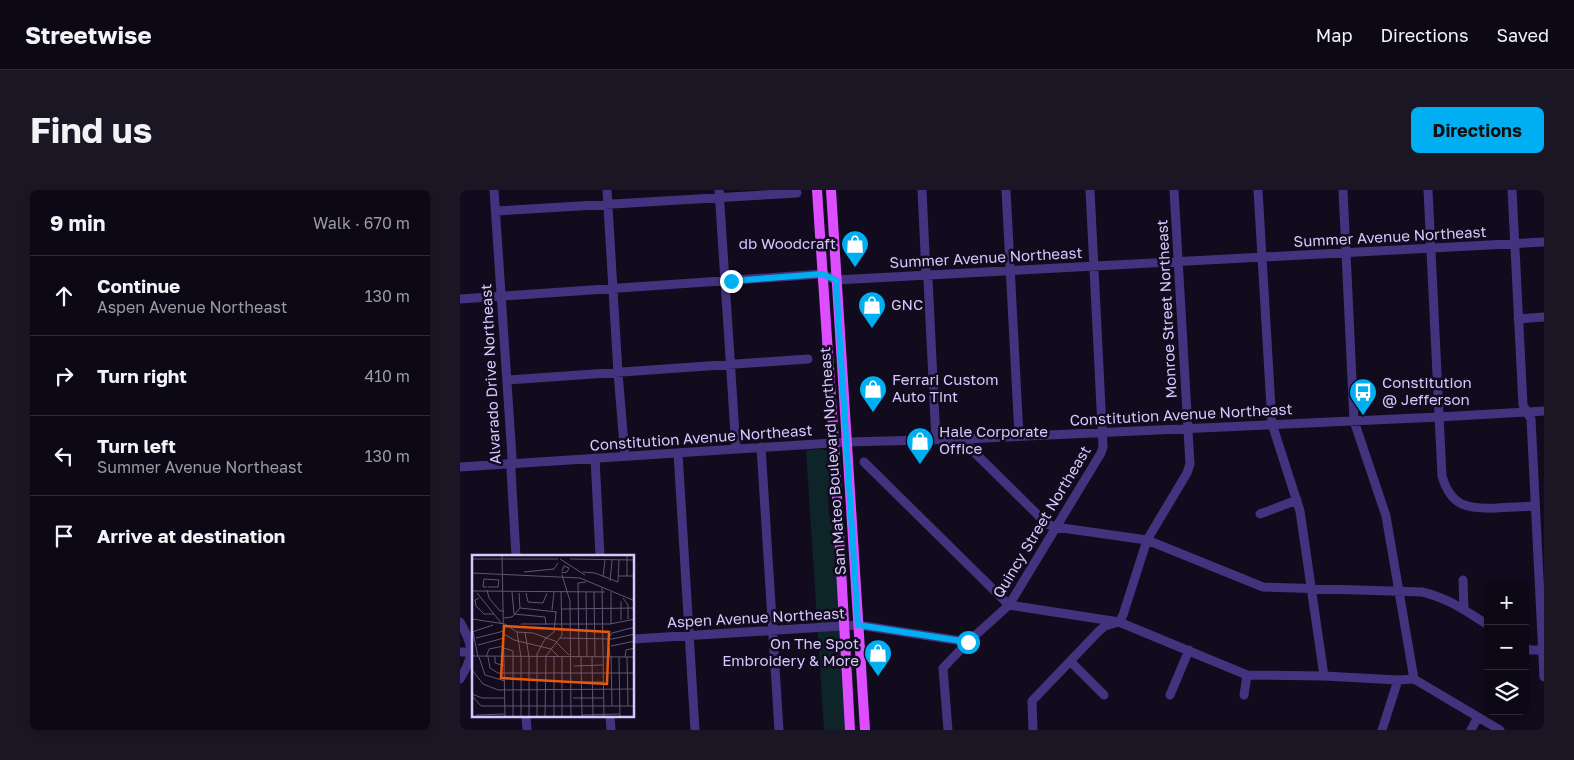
<!DOCTYPE html>
<meta charset="utf-8">
<style>
body{margin:0;font-family:"Golos Text",sans-serif;background:#1b1623;color:#f1f3f6}
.controls{position:absolute;right:15px;bottom:15px;display:grid;overflow:hidden;border-radius:8px;box-shadow:0 2px 8px #0003}
.controls button{width:45px;height:45px;display:grid;place-items:center;padding:0;border:0;border-bottom:1px solid #2d2935;background:#0d0816;color:#f1f3f6;font:25px sans-serif}
.stop{position:absolute;width:15px;height:15px;margin:-11px;border:4px solid #00aff2;border-radius:50%;background:#fff}
.stop.end{background:#00aff2;border-color:#fff;box-shadow:0 1px 5px #0008}
.list{margin:0;padding:0;list-style:none}
h2{display:flex;justify-content:space-between;align-items:center;height:65px;margin:0;padding:0 20px;font-size:21px}
h2 small{font-size:16px;font-weight:400;color:#9a9aa1}
.list li{display:grid;grid-template-columns:32px 1fr auto;gap:15px;align-items:center;box-sizing:border-box;height:80px;padding:0 20px;border-top:1px solid #2d2935}
.list b{display:block;font-size:19px;white-space:nowrap}
.list p{margin:0;font-size:16px;white-space:nowrap;color:#9a9aa1}
.list em{font-size:16px;font-style:normal;color:#9a9aa1}
.icon{flex:none;width:28px;height:28px;fill:none;stroke:currentColor;stroke-width:2;stroke-linecap:round;stroke-linejoin:round}
.map{position:relative;flex:none;width:1084px;height:540px;overflow:hidden;border-radius:8px}
header{display:flex;align-items:center;gap:30px;box-sizing:border-box;height:70px;padding:0 25px;background:#0d0816;border-bottom:1px solid #2d2935}
header strong{font-size:24px}
nav{display:flex;gap:28px;margin-inline-start:auto;font-size:18px}
.intro{display:flex;align-items:center;justify-content:space-between;box-sizing:border-box;height:120px;padding:0 30px}
h1{margin:0;font-size:35px}
.button{padding:12px 22px;border-radius:8px;background:#00aff2;color:#111;font-size:18px;font-weight:700}
main{display:flex;gap:30px;padding:0 30px}
aside{flex:1;background:#0d0816;border-radius:8px;box-shadow:0 2px 8px #0003}
.map>svg:first-child{display:block}
.green{fill:#0d2428}
.lines{fill:none;stroke-linecap:round;stroke-linejoin:round}
.minor{stroke:#43337f;stroke-width:9}
.major{stroke:#dc4eff;stroke-width:10}
.route{stroke:#00aff2;stroke-width:6}
.labels{text-anchor:middle;stroke-width:5;stroke-linejoin:round;paint-order:stroke}
.street-label{font-size:15px;fill:#d7c7ff;stroke:#110b1d}
.poi-label{font-size:15px;fill:#d7c7ff;stroke:#110b1d;text-anchor:start}
.inset-road{fill:none;stroke:#605677;stroke-width:1}
.view{fill:#e8590c;fill-opacity:0.15;stroke:#e8590c;stroke-width:2.5}
.inset-edge{fill:none;stroke:#d7c7ff;stroke-width:2.5}
</style>
<header>
<strong>Streetwise</strong>
<nav><a>Map</a><a>Directions</a><a>Saved</a></nav>
</header>
<div class="intro"><h1>Find us</h1><a class="button">Directions</a></div>
<main>
<aside>
<h2>9 min<small>Walk · 670 m</small></h2>
<ul class="list">
<li><svg class="icon" aria-label="ahead" viewBox="0 0 24 24"><path d="M12 20V5M6 11l6-6 6 6"/></svg><div><b>Continue</b><p>Aspen Avenue Northeast</p></div><em>130 m</em></li>
<li><svg class="icon" aria-label="right" viewBox="0 0 24 24"><path d="M7 20v-9h11M14 6l5 5-5 5"/></svg><div><b>Turn right</b></div><em>410 m</em></li>
<li><svg class="icon" aria-label="left" viewBox="0 0 24 24"><path d="M17 20v-9H6M10 6l-5 5 5 5"/></svg><div><b>Turn left</b><p>Summer Avenue Northeast</p></div><em>130 m</em></li>
<li><svg class="icon" aria-label="arrive" viewBox="0 0 24 24"><path d="M6 21V4h12l-3 4 3 4H6"/></svg><div><b>Arrive at destination</b></div></li>
</ul>
</aside>
<div class="map">
<svg width="1084" height="540" viewBox="0 0 1084 540">
<rect width="100%" height="100%" fill="#110b1d"/>
<path class="green" d="M362,259l4,2 3,3 2,27 -3,10 1,23 4,9 14,207h-23l-18,-280z"/>
<g class="lines">
<path class="minor" d="M34,0l18,267 -1,13 5,86
M147,0l11,183 7,83
M259,0l17,259
M462,0l4,84 2,6 8,160
M546,0l13,246
M798,0l14,234 28,87 24,165
M883,0l11,231 32,95 28,163
M968,0l14,286c9,31 26,33 54,32 13,-1 26,-1 39,-2
M1052,0l11,215 8,14 13,258
M36,21l301,-18
M0,109l362,-25 14,6 708,-38
M1058,129l26,-2
M47,190l301,-21
M504,249l12,15 71,70 8,3 92,13 116,47 159,5c26,6 44,19 66,33
M301,257l18,283
M218,263l17,277
M135,268l5,98
M404,272l145,143 110,17 128,53 77,1 74,4 16,-1 86,51
M0,277l387,-25 117,-3 475,-22 105,-6
M800,324l37,-14
M1003,390l1,30
M0,432c14,26 15,32 0,57
M174,449l224,-14 110,17
M1065,457l5,3h12
M0,462l14,-1
M611,472l33,33
M710,505l19,-45
M784,505l3,-20
M66,526l1,14
M150,526l1,14
M488,540l-5,-62 25,-26 41,-37 92,-152 2,-6 -13,-257
M573,540l-1,-29 67,-70 6,-5 14,-4 4,-7 24,-75 40,-67 3,-9 -16,-274
M922,540l16,-50
M1011,540l7,-13"/>
<path class="major" d="M357,0l17,253 16,287
M371,0l34,540"/>
</g>
<g class="lines">
<path class="route" d="M271,91l91,-7 14,6 22,345 110,17"/>
</g>
<defs>
<g id="shop-pin" transform="scale(1.4375)"><path d="M0 17L-7.5 6A9.5 9.5 0 1 1 7.5 6Z" fill="#00aff2" stroke="#110b1d"/><path d="M-5-2.5h2.3a2.7 3.5 0 0 1 5.4 0H5L5.5 6h-11ZM-1.5-2.5h3a1.5 2.3 0 0 0-3 0Z" fill="#fff"/></g>
<g id="bus-pin" transform="scale(1.4375)"><path d="M0 17L-7.5 6A9.5 9.5 0 1 1 7.5 6Z" fill="#00aff2" stroke="#110b1d"/><path d="M-5-6H5V4H4V6H2V4H-2V6H-4V4H-5ZM-3.5-4V0h7V-4ZM-3.5 1.2v1.5H-2V1.2ZM2 1.2v1.5H3.5V1.2Z" fill="#fff"/></g>
</defs>
<g fill-rule="evenodd">
<use href="#shop-pin" x="395" y="54"/>
<use href="#shop-pin" x="412" y="115"/>
<use href="#shop-pin" x="413" y="199"/>
<use href="#bus-pin" x="903" y="202"/>
<use href="#shop-pin" x="460" y="251"/>
<use href="#shop-pin" x="418" y="463"/>
</g>
<g class="labels">
<g class="street-label">
<text transform="translate(930 47) rotate(-3)" y="5">Summer Avenue Northeast</text>
<text transform="translate(526 68) rotate(-3)" y="5">Summer Avenue Northeast</text>
<text transform="translate(707 119) rotate(-93)" y="5">Monroe Street Northeast</text>
<text transform="translate(31 184) rotate(-93)" y="5">Alvarado Drive Northeast</text>
<text transform="translate(721 225) rotate(-3)" y="5">Constitution Avenue Northeast</text>
<text transform="translate(241 248) rotate(-4)" y="5">Constitution Avenue Northeast</text>
<text transform="translate(373 271) rotate(-94)" y="5">San Mateo Boulevard Northeast</text>
<text transform="translate(582 332) rotate(-59)" y="5">Quincy Street Northeast</text>
<text transform="translate(296 428) rotate(-3)" y="5">Aspen Avenue Northeast</text>
</g>
<g class="poi-label">
<text x="376" y="59" text-anchor="end">db Woodcraft</text>
<text x="431" y="120">GNC</text>
<text x="432" y="195">Ferrari Custom<tspan x="432" dy="17">Auto Tint</tspan></text>
<text x="922" y="198">Constitution<tspan x="922" dy="17">@ Jefferson</tspan></text>
<text x="479" y="247">Hale Corporate<tspan x="479" dy="17">Office</tspan></text>
<text x="399" y="459" text-anchor="end">On The Spot<tspan x="399" dy="17">Embroidery &amp; More</tspan></text>
</g>
</g>
<g transform="translate(12 365)">
<rect width="162" height="162" fill="#110b1d"/>
<path class="inset-road" d="M30,0l3,162M0,4h86M88,4l25,16M98,4l65,1M52,17l30,-3 4,-6M111,17l12,1 23,9 1,-22M0,18l108,5 55,23M89,18l6,-1 2,-4 -5,-2 -2,5M90,20l8,26 1,116M147,21h16M155,21v-21M131,22l2,-17M138,26l2,-21M15,32h-4l1,-8 15,1 -1,7h-10M130,33l2,129M15,35l2,8 11,13h4M0,36l133,1M40,37l2,22 31,3 1,8M114,37l1,65M122,37l1,65M139,37v32M5,38l25,31M47,38l1,15M54,38l2,9 15,1 4,-10M7,43l-4,2 1,6 8,8h10M151,43l5,7v14M149,46v19M48,53l37,4M89,54l74,-1M80,55l2,-18M32,63l8,-1 8,-9M0,64l33,5 12,8 16,1 22,8 14,14M49,69h89l25,-5M0,77l21,-7M1,77l5,25M45,77l4,25v60M53,77l4,25v60M32,79l10,6 37,9 8,8M4,83l28,-7M88,83l52,1 23,-5M6,90l26,-7M139,91l24,-5M32,93l9,3v66M0,101l163,1M7,102l6,18 20,6M14,102l3,-8 15,-3M16,102l2,11 8,5h137M23,102v6l10,3M90,102v60M107,102l-1,-74 8,-1M109,102l1,60M120,102l1,60M138,102l-2,-18 4,-6 23,-6M139,102l1,49M147,102l1,60M153,102l1,-7 9,-2M155,102l1,49M102,111l29,-1M0,115l11,14 15,6 137,-1M102,127h29M0,139l10,4h23M0,141l9,10h154M101,143h30M4,160l29,-1M110,160l38,-1M65,162v-63l8,-15 9,-7 2,-20M73,162l1,-61 16,-21 -1,-43M82,162v-60"/>
<path class="view" d="M32,71l105,6 -2,52 -106,-6z"/>
<rect width="162" height="162" class="inset-edge"/>
</g>
</svg>
<div class="controls">
<button>+</button>
<button>−</button>
<button><svg class="icon" aria-label="layers" viewBox="0 0 24 24"><path d="M12 4l9 5-9 5-9-5zM3 14l9 5 9-5"/></svg></button>
</div>
<div class="stop" style="left:508px;top:452px"></div>
<div class="stop end" style="left:271px;top:91px"></div>
</div>
</main>
